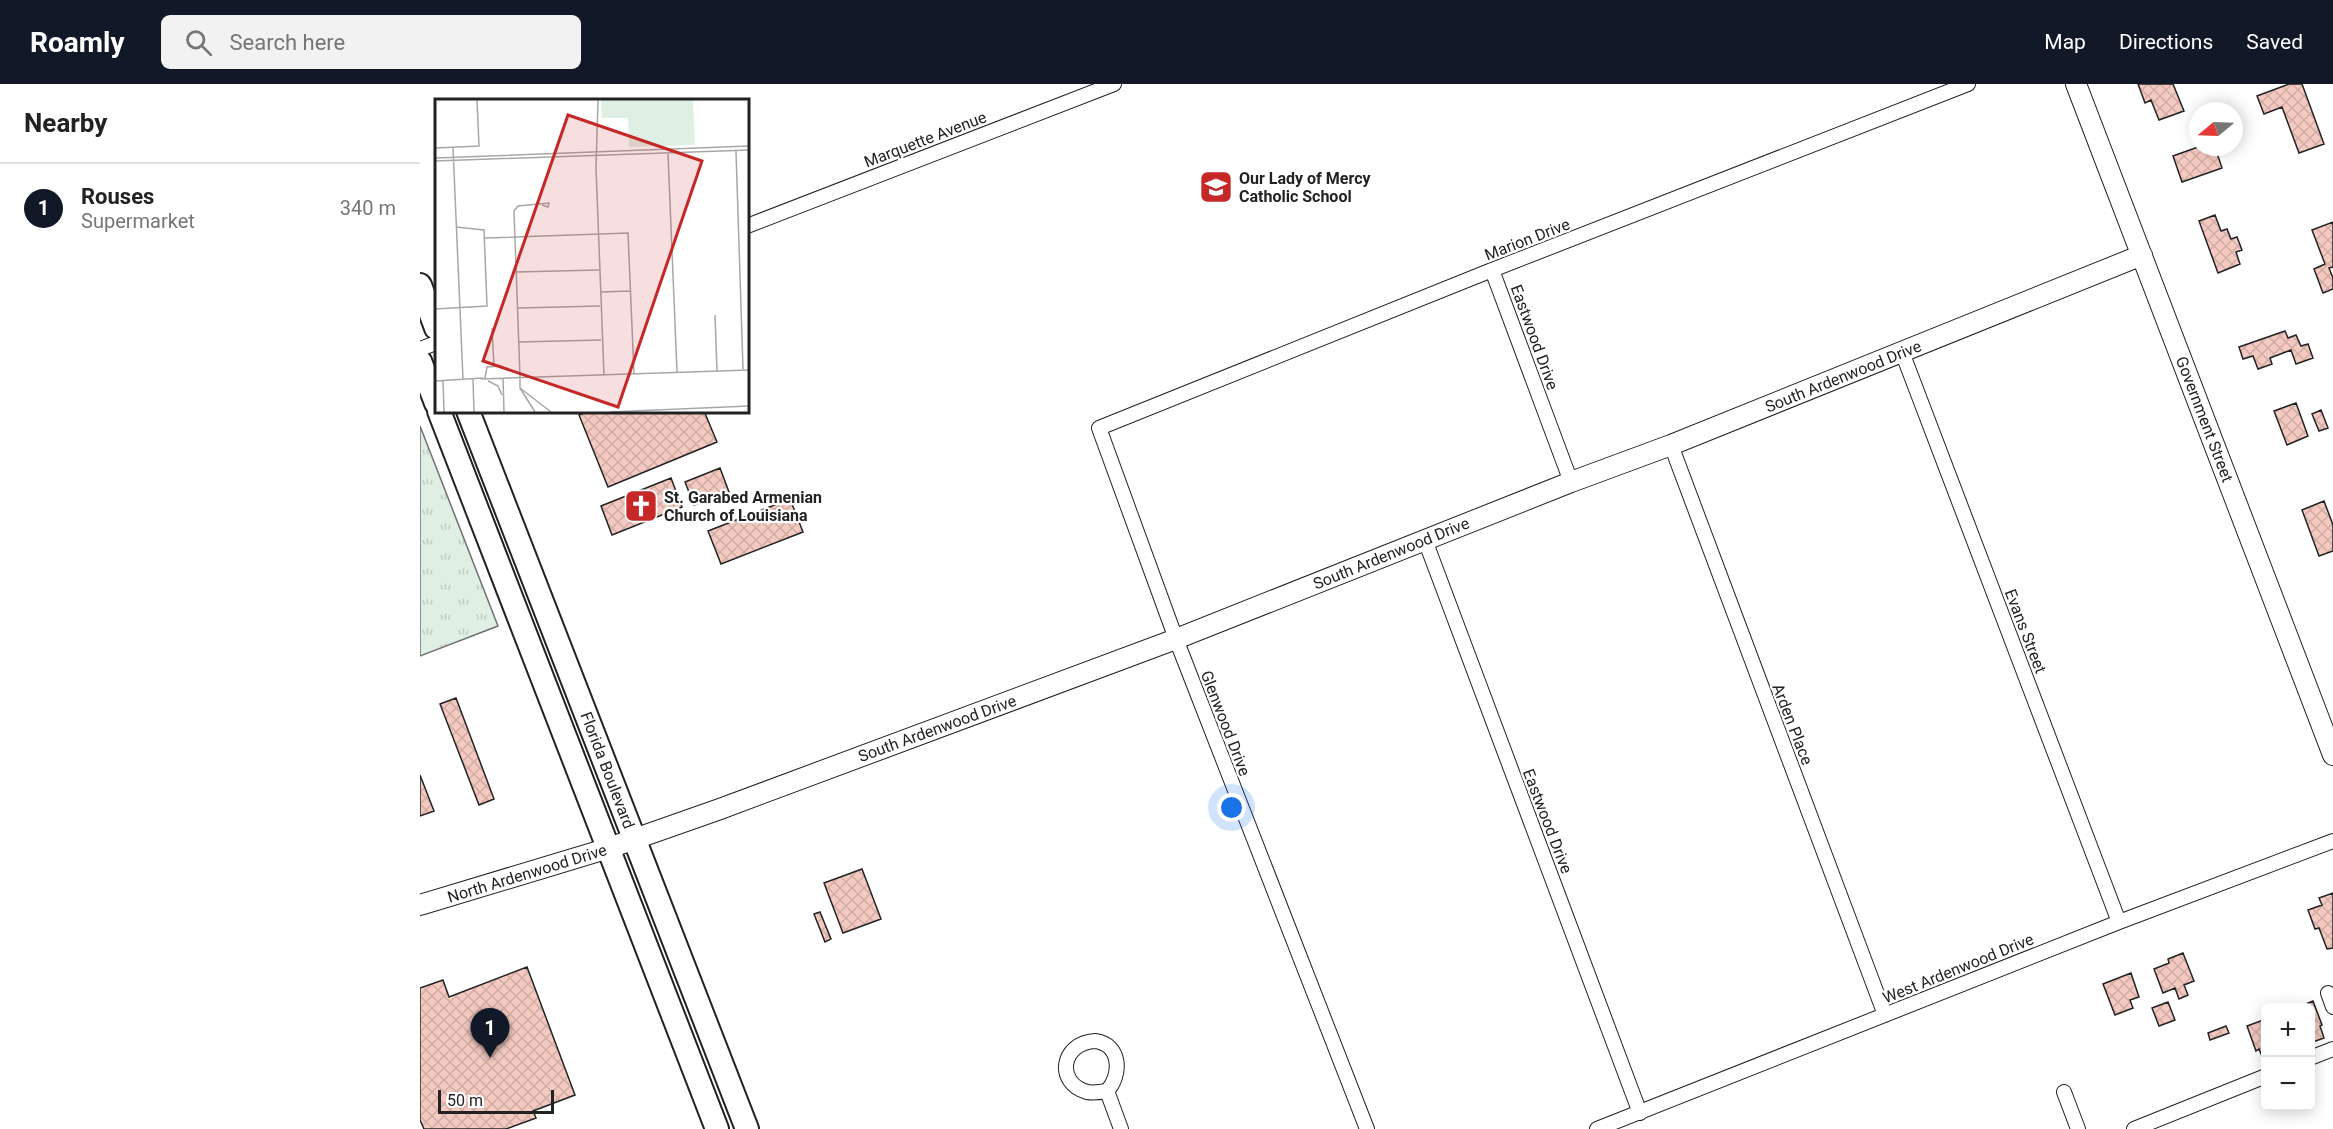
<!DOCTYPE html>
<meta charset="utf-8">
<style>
body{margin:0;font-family:Roboto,sans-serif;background:#f2f2f2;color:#222}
.controls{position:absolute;right:18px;bottom:18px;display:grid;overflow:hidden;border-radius:9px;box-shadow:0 3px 15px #0003}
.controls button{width:54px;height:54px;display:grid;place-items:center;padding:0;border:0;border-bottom:2px solid #e0e0e0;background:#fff;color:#222;font:30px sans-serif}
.compass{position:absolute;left:1769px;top:18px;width:54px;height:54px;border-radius:50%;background:#fff;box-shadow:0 3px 15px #0003;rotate:251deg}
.scale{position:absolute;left:18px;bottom:15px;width:116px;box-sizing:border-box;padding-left:6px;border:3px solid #222;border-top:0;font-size:16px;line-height:21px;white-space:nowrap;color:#222;-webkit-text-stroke:4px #fff;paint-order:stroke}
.you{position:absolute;left:812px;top:724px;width:21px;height:21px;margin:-15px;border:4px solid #fff;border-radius:50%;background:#1a73e8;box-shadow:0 0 0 9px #1a73e833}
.badge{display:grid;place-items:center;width:39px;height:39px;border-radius:50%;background:#111827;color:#fff;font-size:20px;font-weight:700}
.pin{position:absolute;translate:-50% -50px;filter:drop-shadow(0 2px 3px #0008)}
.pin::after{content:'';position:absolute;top:32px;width:21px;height:18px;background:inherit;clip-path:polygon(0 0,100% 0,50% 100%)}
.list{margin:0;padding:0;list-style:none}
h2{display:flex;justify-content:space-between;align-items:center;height:78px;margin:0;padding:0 24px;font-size:26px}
h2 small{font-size:20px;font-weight:400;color:#767676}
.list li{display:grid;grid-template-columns:39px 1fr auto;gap:18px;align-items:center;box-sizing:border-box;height:90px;padding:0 24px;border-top:2px solid #e0e0e0}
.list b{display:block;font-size:22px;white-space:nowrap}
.list p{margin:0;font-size:20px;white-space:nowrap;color:#767676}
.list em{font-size:20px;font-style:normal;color:#767676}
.icon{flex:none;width:33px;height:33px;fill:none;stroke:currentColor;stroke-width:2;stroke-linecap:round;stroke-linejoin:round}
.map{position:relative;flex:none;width:1913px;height:1045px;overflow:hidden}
header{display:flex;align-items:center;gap:36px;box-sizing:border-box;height:84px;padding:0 30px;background:#111827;color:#fff}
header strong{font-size:28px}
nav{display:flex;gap:33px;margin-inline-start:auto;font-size:21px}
.search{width:420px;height:54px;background:#f2f2f2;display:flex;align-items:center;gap:15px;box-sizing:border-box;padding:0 21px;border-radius:9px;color:#767676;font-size:22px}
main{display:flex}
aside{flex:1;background:#fff}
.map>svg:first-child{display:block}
.grass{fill:url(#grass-tufts);stroke:#6f6f6f;stroke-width:1.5}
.building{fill:url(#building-cross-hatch);stroke:#222;stroke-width:1.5}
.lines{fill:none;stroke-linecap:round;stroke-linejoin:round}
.street-casing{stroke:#222;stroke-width:16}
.secondary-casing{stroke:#222;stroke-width:22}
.primary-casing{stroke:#222;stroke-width:26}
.street{stroke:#fff;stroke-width:14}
.secondary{stroke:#fff;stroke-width:20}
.primary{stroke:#fff;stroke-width:22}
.labels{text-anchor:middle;stroke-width:4.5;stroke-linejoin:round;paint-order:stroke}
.street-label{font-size:16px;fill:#222;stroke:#fff}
.poi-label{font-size:16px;font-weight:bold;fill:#222;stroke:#fff;text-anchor:start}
.inset-road{fill:none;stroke:#a7a7a7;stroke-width:1.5}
.view{fill:#c62828;fill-opacity:0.15;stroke:#c62828;stroke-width:3}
.inset-edge{fill:none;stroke:#222;stroke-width:3}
</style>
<header>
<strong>Roamly</strong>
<div class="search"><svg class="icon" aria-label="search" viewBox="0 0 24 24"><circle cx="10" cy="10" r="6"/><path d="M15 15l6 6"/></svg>Search here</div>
<nav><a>Map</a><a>Directions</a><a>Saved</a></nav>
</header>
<main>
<aside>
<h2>Nearby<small></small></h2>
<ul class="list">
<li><span class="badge">1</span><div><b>Rouses</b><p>Supermarket</p></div><em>340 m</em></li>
</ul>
</aside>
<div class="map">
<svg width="1913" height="1045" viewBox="0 0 1913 1045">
<defs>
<pattern id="grass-tufts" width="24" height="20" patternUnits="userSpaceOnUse" patternTransform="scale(1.5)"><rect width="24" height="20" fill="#e0efe3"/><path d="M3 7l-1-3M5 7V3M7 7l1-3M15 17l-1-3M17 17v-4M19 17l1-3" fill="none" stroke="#c0cdc2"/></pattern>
<pattern id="building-cross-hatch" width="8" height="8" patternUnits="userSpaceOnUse" patternTransform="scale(1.5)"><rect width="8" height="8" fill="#f3c9c0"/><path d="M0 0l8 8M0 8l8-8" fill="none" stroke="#d0aca5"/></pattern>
</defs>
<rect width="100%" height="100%" fill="#fff"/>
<path class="grass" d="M0,342l78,200 -78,30z"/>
<path class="building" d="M1718,0h35l11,27 -25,9 -8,-20 -6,3z
M1869,0h13l22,60 -25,9 -17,-46 -18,7 -7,-18z
M1778,63h17l7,21 -40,14 -9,-26z
M1795,131l6,16 6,-2 4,10 6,-2 5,13 -6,2 4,12 -22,9 -19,-52z
M1913,138v45l-4,1 4,10v11l-10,4 -9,-24 11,-5 -13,-34z
M1865,247l3,7 8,-3 5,11 7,-2 5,14 -17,6 -5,-14 -21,8 2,6 -14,5 -5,-13 -10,3 -4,-12z
M1876,319l12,33 -21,9 -13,-34z
M1901,326l7,18 -9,3 -7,-17z
M168,327h116l13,31 -109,45 -29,-72z
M300,384l9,24 -35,13 -9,-23z
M251,394l11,29 -70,28 -11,-29z
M370,415l13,33 -82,32 -13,-33z
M1904,417l9,24v26l-14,5 -17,-46z
M36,614l38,101 -15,6 -39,-101z
M0,691l14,36 -14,5z
M442,785l19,50 -38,14 -19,-50z
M1913,809v55l-6,1 -8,-21 -4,1 -7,-19 14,-5 -3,-7z
M400,828l11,27 -6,3 -11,-28z
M1763,869l11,28 -10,4 4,10 -9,4 -4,-11 -12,5 -9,-24 15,-6 -1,-4z
M107,883l48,128 -42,16 3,7 -30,11h-82l-4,-9v-132l23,-8 6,17z
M1711,889l8,24 -9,3 3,8 -18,7 -12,-31z
M1893,917l9,24 -2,1 4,12 -14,5v-35h-14z
M1748,918l7,18 -16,6 -7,-18z
M1846,935v41l-2,1 -5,-12 -3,2 -9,-25z
M1806,942l3,7 -19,7 -2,-7z"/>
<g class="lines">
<g class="street-casing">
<path id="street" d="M327,142l367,-142
M1072,186l79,212
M0,265l16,-6
M1482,268l217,570
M1251,361l214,570
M1005,456l215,573
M1908,909l5,14
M675,957c26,3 27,34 12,50 -6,1 -14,2 -20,1 -32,-9 -26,-49 8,-51z
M1890,974l23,-9
M687,1007l14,38
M1644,1008l14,37
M947,1045l-191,-490 -77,-211 393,-158 476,-186
M1177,1045l522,-207 214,-81
M1714,1045l132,-53"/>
</g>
<g class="secondary-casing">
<path id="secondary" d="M1656,0l257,671
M0,821l189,-57 111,-39 456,-170 395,-157 100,-37 471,-190"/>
</g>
<g class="primary-casing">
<path id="primary" d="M0,201l16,43
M0,277l16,42
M19,327l278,718
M48,327l279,718"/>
</g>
<use href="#street" class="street"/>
<use href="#secondary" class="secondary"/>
<use href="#primary" class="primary"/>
</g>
<defs>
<g id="school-square" transform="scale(1.725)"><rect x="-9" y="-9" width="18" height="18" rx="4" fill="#c62828" stroke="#fff"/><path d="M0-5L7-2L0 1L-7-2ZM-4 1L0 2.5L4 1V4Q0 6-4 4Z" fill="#fff"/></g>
<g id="church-square" transform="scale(1.725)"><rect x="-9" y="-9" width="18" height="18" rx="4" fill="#c62828" stroke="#fff"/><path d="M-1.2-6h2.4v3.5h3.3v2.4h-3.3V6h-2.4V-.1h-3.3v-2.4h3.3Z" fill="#fff"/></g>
</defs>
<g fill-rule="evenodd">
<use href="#school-square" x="796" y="103"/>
<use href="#church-square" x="221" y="422"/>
</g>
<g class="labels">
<g class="street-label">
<text transform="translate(505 55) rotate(-21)" y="6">Marquette Avenue</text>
<text transform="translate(1107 155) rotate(-21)" y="6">Marion Drive</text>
<text transform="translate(1115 253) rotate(70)" y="6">Eastwood Drive</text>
<text transform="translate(1423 292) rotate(-22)" y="6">South Ardenwood Drive</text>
<text transform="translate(1785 335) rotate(69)" y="6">Government Street</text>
<text transform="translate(971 469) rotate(-22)" y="6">South Ardenwood Drive</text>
<text transform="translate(1606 547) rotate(69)" y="6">Evans Street</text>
<text transform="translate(806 639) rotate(69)" y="6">Glenwood Drive</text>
<text transform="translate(1373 640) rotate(69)" y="6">Arden Place</text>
<text transform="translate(517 644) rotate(-20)" y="6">South Ardenwood Drive</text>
<text transform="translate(188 686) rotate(69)" y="6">Florida Boulevard</text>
<text transform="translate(1128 737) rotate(69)" y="6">Eastwood Drive</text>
<text transform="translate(107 789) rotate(-17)" y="6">North Ardenwood Drive</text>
<text transform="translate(1538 884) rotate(-22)" y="6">West Ardenwood Drive</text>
</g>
<g class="poi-label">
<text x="819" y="100">Our Lady of Mercy<tspan x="819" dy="18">Catholic School</tspan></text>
<text x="244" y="419">St. Garabed Armenian<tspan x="244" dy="18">Church of Louisiana</tspan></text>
</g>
</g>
<g transform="translate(15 15)">
<rect width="314" height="314" fill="#fff"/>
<path d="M166,1h92l2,45 -66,2 -1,-29h-26z" fill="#e0efe3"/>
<path class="inset-road" d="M163,1l-2,68 8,207M0,49l44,-2 -2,-46M18,49l10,231M301,52l7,218M233,55l9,218M0,59l314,-12M0,62l314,-11M50,139l143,-5 6,141M81,173l83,-2M165,193l31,-1M83,209l82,-2M0,210l52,-3 -3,-76 -28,-3M280,216l2,56M57,229l2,38M84,243l82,-2M85,278l-6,-166 4,-5 31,-3 -1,4 -6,-2M50,279l2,-11 14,-1M68,279l1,34M85,279v10l31,24M38,280l1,33M46,280l268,-9M8,281l1,32M0,282l48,-3M53,282l10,5 4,9M85,289l15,24M175,313l139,-6"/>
<path class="view" d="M133,16l134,46 -84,246 -135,-46z"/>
<rect width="314" height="314" class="inset-edge"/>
</g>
</svg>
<div class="controls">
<button>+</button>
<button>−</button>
</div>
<svg class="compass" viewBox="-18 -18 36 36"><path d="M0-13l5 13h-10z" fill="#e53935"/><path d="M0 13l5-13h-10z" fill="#767676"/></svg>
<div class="scale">50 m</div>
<div class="you"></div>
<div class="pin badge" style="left:70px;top:974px">1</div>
</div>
</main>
